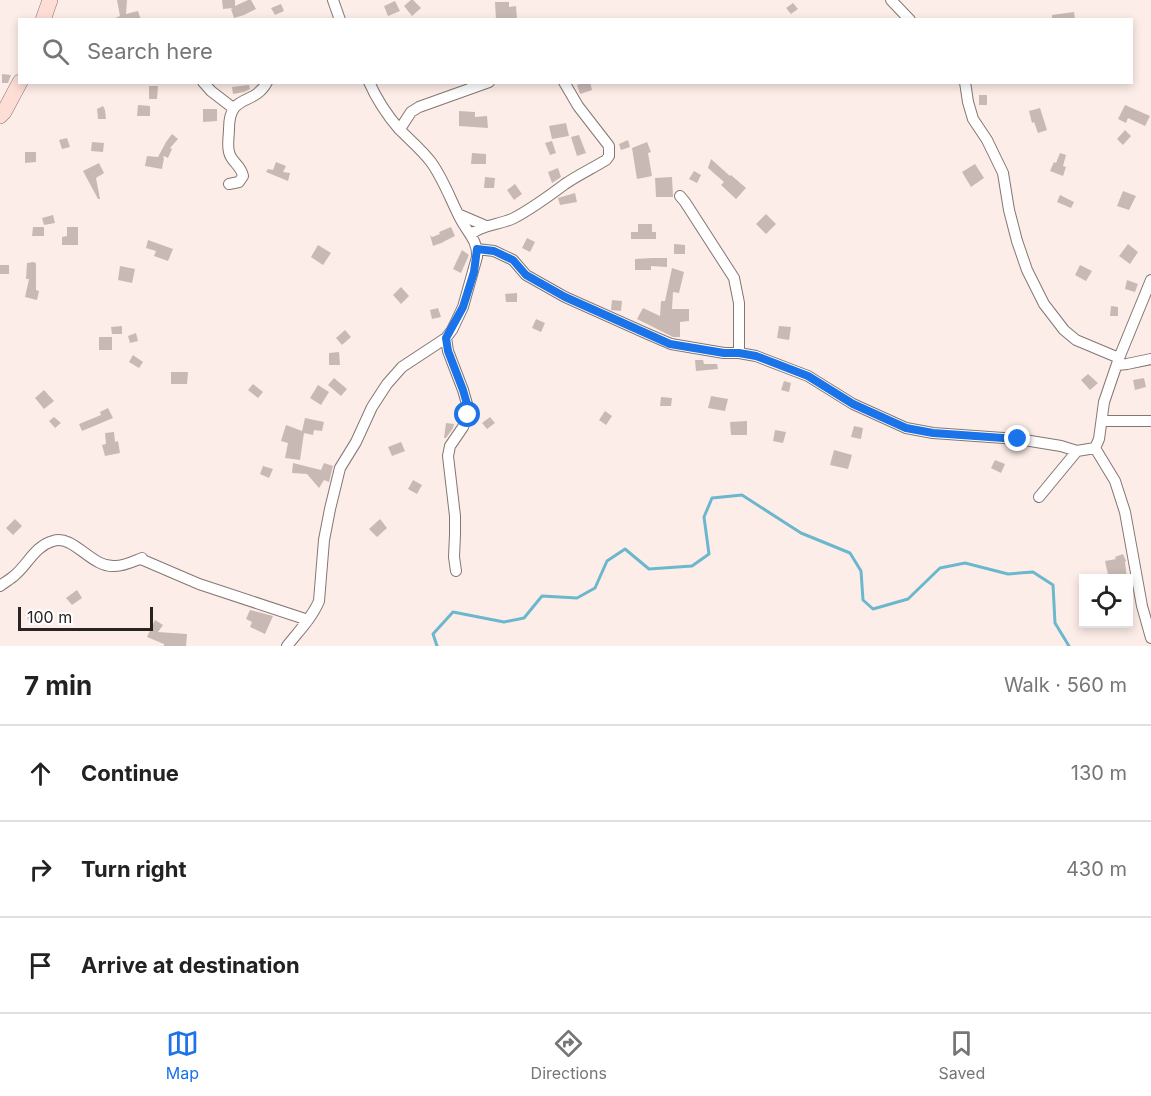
<!DOCTYPE html>
<meta charset="utf-8">
<style>
body{margin:0;font-family:Inter,sans-serif;background:#f2f2f2;color:#222}
.controls{position:absolute;right:18px;bottom:18px;display:grid;overflow:hidden;border-radius:0px;box-shadow:0 3px 9px #0003}
.controls button{width:54px;height:54px;display:grid;place-items:center;padding:0;border:0;border-bottom:2px solid #e0e0e0;background:#fff;color:#222;font:30px sans-serif}
.scale{position:absolute;left:18px;bottom:15px;width:135px;box-sizing:border-box;padding-left:6px;border:3px solid #292422;border-top:0;font-size:16px;line-height:21px;white-space:nowrap;color:#292422;-webkit-text-stroke:4px #fff;paint-order:stroke}
.stop{position:absolute;width:18px;height:18px;margin:-14px;border:4px solid #1a73e8;border-radius:50%;background:#fff}
.stop.end{background:#1a73e8;border-color:#fff;box-shadow:0 2px 6px #0008}
.list{margin:0;padding:0;list-style:none}
h2{display:flex;justify-content:space-between;align-items:center;height:78px;margin:0;padding:0 24px;font-size:26px}
h2 small{font-size:20px;font-weight:400;color:#767676}
.list li{display:grid;grid-template-columns:39px 1fr auto;gap:18px;align-items:center;box-sizing:border-box;height:96px;padding:0 24px;border-top:2px solid #e0e0e0}
.list b{display:block;font-size:22px;white-space:nowrap}
.list em{font-size:20px;font-style:normal;color:#767676}
.icon{flex:none;width:33px;height:33px;fill:none;stroke:currentColor;stroke-width:2;stroke-linecap:round;stroke-linejoin:round}
.map{position:relative;flex:none;width:1151px;height:646px;overflow:hidden}
.search{position:absolute;background:#fff;box-shadow:0 3px 9px #0003;left:18px;right:18px;top:18px;height:66px;display:flex;align-items:center;gap:15px;box-sizing:border-box;padding:0 21px;border-radius:0px;color:#767676;font-size:22px}
.sheet{height:366px;background:#fff}
nav{display:flex;justify-content:space-around;align-items:center;box-sizing:border-box;height:84px;border-top:2px solid #e0e0e0;background:#fff;font-size:16px;color:#767676}
nav a{display:grid;justify-items:center;gap:3px}
nav .on{color:#1a73e8}
.map>svg:first-child{display:block}
.lines{fill:none;stroke-linecap:round;stroke-linejoin:round}
.stream{stroke:#6bb8ce;stroke-width:3}
.building{fill:#c9b9b5}
.street-casing{stroke:#847672;stroke-width:12}
.secondary-casing{stroke:#847672;stroke-width:16}
.street{stroke:#fff;stroke-width:10}
.secondary{stroke:#fdddd5;stroke-width:15}
.route{stroke:#1a73e8;stroke-width:8}
</style>
<div class="map">
<svg width="1151" height="646" viewBox="0 0 1151 646">
<rect width="100%" height="100%" fill="#fdede8"/>
<g class="lines">
<path class="stream" d="M437,646l-4,-12 20,-22 51,10 20,-4 18,-22 35,2 18,-10 12,-27 18,-12 24,20 43,-3 17,-12 -5,-37 8,-19 30,-3 59,38 49,20 11,18 2,29 10,9 35,-10 32,-31 25,-5 43,11 25,-2 20,13 2,38 14,23"/>
</g>
<path class="building" d="M117,0h10l-1,14 12,-3 3,9h-25l-1,-2 5,-2z
M222,0h13v6l13,-6h3l5,9 -12,6 -10,3 -3,-9 2,-1 -10,1z
M411,0h2l8,8 -9,8 -8,-10z
M395,1l5,10 -12,5 -4,-10z
M495,2h14v5l7,-1 1,14h-21z
M793,3l5,6 -7,5 -5,-6z
M281,4l3,7 -9,4 -4,-7z
M1074,12l1,8h-23v-5z
M2,74l9,1 -3,8h-6z
M585,82h5l2,8 -12,4 -3,-9z
M249,85l1,4 -6,3 -11,2 -1,-7z
M149,86h9l-1,13h-8z
M979,95h8v10h-8z
M138,105l12,1v10h-13z
M1125,105l25,11 -5,10 -17,-8 -2,5 -8,-4z
M103,106l2,4 1,9h-8l-1,-10z
M1040,108l7,22 -9,3 -4,-11 -2,1 -3,-12z
M203,109h14v12l-14,1z
M459,111l16,1v5l12,-1 1,12 -29,-2z
M566,123l3,13 -17,3 -3,-13z
M1125,130l6,6 -8,9 -6,-6z
M172,134l6,5 -8,9 2,1 -4,9 -4,-2 -1,2h1l-2,11 -17,-3 2,-10 11,1 8,-15z
M579,135l7,18 -9,3 -6,-19z
M67,138l3,9 -8,2 -3,-9z
M628,140l2,7 -9,3 -2,-6z
M552,141l4,12 -6,2 -5,-12z
M92,142l12,1 -1,9 -12,-1z
M647,142l4,10 -3,1 4,23 -15,3 -5,-31z
M25,152h11v10l-11,1z
M472,153l14,1v10h-15z
M1060,153l6,2 -3,11 3,1 -3,9 -13,-5 4,-9 2,1z
M711,159l19,17 1,-1 15,13 -10,11 -15,-14 3,-3 -16,-14z
M276,162l10,4 -3,6 7,1 -2,8 -22,-9 2,-3 5,1z
M99,163l5,10 -8,5 4,21h-2l-15,-28z
M975,164l9,14 -13,9 -9,-15z
M558,168l3,9 -9,6 -4,-11z
M694,171l7,4 -4,8 -8,-4z
M485,177l10,1 -1,10h-10z
M672,177l1,20h-17l-1,-19z
M515,184l7,10 -8,6 -7,-10z
M1123,191l13,5 -7,14 -12,-4z
M575,193l2,9 -17,3 -2,-7z
M1060,195l14,7 -3,6 -14,-6z
M766,214l10,10 -10,10 -10,-10z
M53,215l2,8 -11,2 -2,-7z
M638,224h14v8h4v7h-25v-7h7z
M33,227h11v9h-12z
M67,227h11v18h-16v-8l5,-1z
M451,227l4,9 -12,6h1l-11,4 -3,-11 2,2 8,-3 -1,-2z
M527,238l8,4 -5,10 -8,-4z
M148,240l25,9 -5,12 -14,-5 2,-5 -10,-3z
M674,244l11,1v9h-11z
M1128,244l10,8 -8,12 -11,-8z
M318,245l13,8 -8,12 -12,-8z
M462,250l7,5 -8,18 -8,-4z
M652,258h15v9l-16,-1v4h-16v-11z
M33,262l3,1v27l3,1 -2,9 -12,-3 4,-18h-3l1,-16z
M0,265h9v9h-9z
M1080,265l12,6 -6,10 -11,-6z
M120,266l15,3 -3,14 -14,-3z
M672,268l12,4 -5,21 -6,-1 -1,17h17v12l-9,1v15h-7l-36,-18 6,-11 17,8 1,-15h4z
M1127,280l11,4 -3,8 -10,-3z
M401,287l8,9 -8,8 -8,-9z
M517,293v9h-11l-1,-8z
M612,300l10,1 -1,10 -10,-1z
M1111,306l7,1v9h-8z
M438,308l3,9 -9,2 -2,-9z
M536,319l9,4 -4,9 -9,-4z
M122,326v8h-10l-1,-7z
M779,326l12,1 -2,13 -12,-2z
M345,330l6,7 -9,8 -6,-7z
M136,333l2,8 -8,2 -2,-7z
M99,337h13v13h-13z
M339,352l1,13h-11v-12z
M133,355l10,7 -4,6 -10,-6z
M695,360h8l1,4h13l1,5 -22,2z
M171,372h17l-1,12h-16z
M1088,374l10,9 -8,7 -9,-10z
M334,378l13,11 -6,7 -13,-11z
M1144,378l2,9 -11,3 -2,-10z
M784,381l7,2 -2,9 -8,-2z
M253,384l10,8 -5,6 -10,-8z
M318,385l11,7 -8,13 -11,-7z
M44,390l10,11 -10,8 -9,-11z
M711,396l17,3 -3,12 -17,-3z
M661,397l11,1 -1,8h-11z
M108,408l5,10 -31,13 -3,-7 22,-9 -1,-3z
M605,411l7,5 -6,9 -7,-5z
M54,417l7,6 -6,5 -6,-7z
M490,417l5,6 -8,6 -5,-6z
M305,418l19,4 -2,9 -8,-1 -1,5 -9,-2 -4,27 -15,-2 3,-15 -7,-2 5,-16 16,6z
M747,421v14h-16l-1,-13z
M446,423l8,1 -1,4 -7,10h-2z
M854,426l9,2 -2,11 -10,-2z
M775,430l11,2 -3,11 -10,-2z
M114,432l1,10 3,-1 2,12 -15,3 -3,-11 4,-1 -1,-11z
M401,442l4,9 -13,5 -4,-9z
M834,450l18,5 -4,14 -18,-4z
M995,460l10,4 -4,9 -10,-5z
M293,463l28,7 3,-7 9,3 -4,16 -5,-2 -5,8 -12,-14 -15,-1z
M263,466l10,3 -4,9 -9,-4z
M413,480l9,5 -5,9 -9,-5z
M15,519l7,7 -9,9 -7,-7z
M380,519l7,9 -10,9 -8,-8z
M1123,554l3,7 -1,1 2,16 -18,1 -4,-18 11,-2 -1,-2z
M77,590l5,8 -10,7 -6,-7z
M34,609l7,11 -9,5 -7,-10z
M250,610l23,6 -8,18 -15,-7 2,-5 -6,-3z
M155,620l8,5 -5,7 29,2 -1,12h-22v-2l-17,-7z"/>
<g class="lines">
<g class="street-casing">
<path id="street" d="M333,0l7,20
M891,0l19,20
M203,82l8,9 22,17
M965,82l3,20 5,17 14,21 16,33 6,37 8,31 10,29 17,34 20,26 12,10 43,18
M400,129l11,-17 8,-5 70,-25
M229,184l10,-2 4,-6c-2,-11 -12,-14 -14,-24 -2,-7 0,-16 0,-23 0,-37 25,-22 38,-47
M680,196l5,6 49,76 5,25v50
M458,214l28,12
M471,234c13,-10 29,-9 43,-16 19,-10 35,-22 51,-34 13,-9 28,-16 41,-24l3,-4v-10l-31,-40 -14,-24
M477,249l17,2 19,9 13,15 39,22 85,38 21,9 53,9h15l17,3 52,20 45,28 53,24 27,5 85,6 43,7 16,5 18,-3
M446,338l2,13 15,39 4,14 1,11 -5,12 -13,19 -2,10 7,60v18l-1,23 2,14
M1117,365l10,-1 24,-5
M1102,421h49
M1095,448l20,33 10,31 17,94 9,32
M1095,448l4,-9 5,-37 15,-44 32,-78
M1039,497l38,-46
M0,586c5,-4 11,-7 15,-11 13,-11 20,-29 38,-34 21,-7 38,27 62,25 10,0 19,-5 27,-8l1,2 56,24 109,36
M287,646c11,-14 25,-28 32,-45l5,-61 6,-31 10,-41 16,-26 16,-35 15,-23 15,-17 44,-29 6,-8 11,-23 14,-50c1,-16 -9,-24 -16,-37 -10,-19 -17,-40 -30,-58 -9,-12 -21,-22 -32,-33 -12,-14 -22,-29 -30,-47"/>
</g>
<g class="secondary-casing">
<path id="secondary" d="M43,20l7,-20
M0,116l4,-4 16,-30"/>
</g>
<use href="#street" class="street"/>
<use href="#secondary" class="secondary"/>
</g>
<g class="lines">
<path class="route" d="M468,415l-1,-11 -4,-14 -15,-39 -2,-13 17,-31 11,-35 3,-23 17,2 19,9 13,15 39,22 85,38 20,9 54,9h15l17,3 52,20 45,28 53,24 27,5 85,6"/>
</g>
</svg>
<div class="controls">
<button><svg class="icon" aria-label="locate" viewBox="0 0 24 24"><circle cx="12" cy="12" r="6"/><path d="M12 2v4M12 18v4M2 12h4M18 12h4"/></svg></button>
</div>
<div class="scale">100 m</div>
<div class="stop" style="left:468px;top:415px"></div>
<div class="stop end" style="left:1018px;top:439px"></div>
<div class="search"><svg class="icon" aria-label="search" viewBox="0 0 24 24"><circle cx="10" cy="10" r="6"/><path d="M15 15l6 6"/></svg>Search here</div>
</div>
<section class="sheet">
<h2>7 min<small>Walk · 560 m</small></h2>
<ul class="list">
<li><svg class="icon" aria-label="ahead" viewBox="0 0 24 24"><path d="M12 20V5M6 11l6-6 6 6"/></svg><div><b>Continue</b></div><em>130 m</em></li>
<li><svg class="icon" aria-label="right" viewBox="0 0 24 24"><path d="M7 20v-9h11M14 6l5 5-5 5"/></svg><div><b>Turn right</b></div><em>430 m</em></li>
<li><svg class="icon" aria-label="arrive" viewBox="0 0 24 24"><path d="M6 21V4h12l-3 4 3 4H6"/></svg><div><b>Arrive at destination</b></div></li>
</ul>
</section>
<nav>
<a class="on"><svg class="icon" aria-label="map" viewBox="0 0 24 24"><path d="M3 6l6-2 6 2 6-2v14l-6 2-6-2-6 2zM9 4v14M15 6v14"/></svg>Map</a>
<a><svg class="icon" aria-label="directions" viewBox="0 0 24 24"><path d="M12 3l9 9-9 9-9-9zM9 14v-3h6M13 9l2 2-2 2"/></svg>Directions</a>
<a><svg class="icon" aria-label="saved" viewBox="0 0 24 24"><path d="M7 4h10v16l-5-4-5 4z"/></svg>Saved</a>
</nav>
